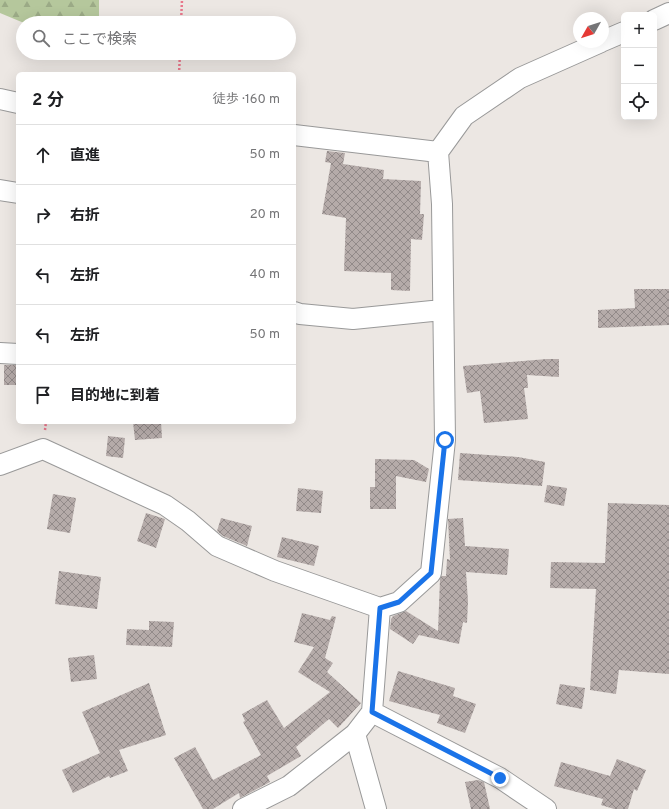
<!DOCTYPE html>
<html lang="ja">
<meta charset="utf-8">
<style>
body{margin:0;font-family:Overpass,"Noto Sans JP",sans-serif;background:#f2f2f2;color:#202124}
.controls{position:absolute;right:12px;top:12px;display:grid;overflow:hidden;border-radius:6px;box-shadow:0 4px 16px #0002}
.controls button{width:36px;height:36px;display:grid;place-items:center;padding:0;border:0;border-bottom:1px solid #e0e0e0;background:#fff;color:#202124;font:20px sans-serif}
.compass{position:absolute;left:573px;top:12px;width:36px;height:36px;border-radius:50%;background:#fff;box-shadow:0 4px 16px #0002;rotate:231deg}
.stop{position:absolute;width:12px;height:12px;margin:-9px;border:3px solid #1a73e8;border-radius:50%;background:#fff}
.stop.end{background:#1a73e8;border-color:#fff;box-shadow:0 1px 4px #0008}
.list{margin:0;padding:0;list-style:none}
h2{display:flex;justify-content:space-between;align-items:center;height:52px;margin:0;padding:0 16px;font-size:17px}
h2 small{font-size:13px;font-weight:400;color:#757577}
.list li{display:grid;grid-template-columns:26px 1fr auto;gap:12px;align-items:center;box-sizing:border-box;height:60px;padding:0 16px;border-top:1px solid #e0e0e0}
.list b{display:block;font-size:15px;white-space:nowrap}
.list em{font-size:13px;font-style:normal;color:#757577}
.icon{flex:none;width:22px;height:22px;fill:none;stroke:currentColor;stroke-width:2;stroke-linecap:round;stroke-linejoin:round}
.map{position:relative;flex:none;width:669px;height:809px;overflow:hidden}
.search{position:absolute;background:#fff;box-shadow:0 4px 16px #0002;left:16px;top:16px;width:280px;height:44px;display:flex;align-items:center;gap:10px;box-sizing:border-box;padding:0 14px;border-radius:22px;color:#757577;font-size:15px}
.panel{position:absolute;background:#fff;box-shadow:0 4px 16px #0002;left:16px;top:72px;width:280px;height:352px;border-radius:6px}
.map>svg:first-child{display:block}
.forest{fill:url(#forest-firs)}
.building{fill:url(#building-cross-hatch)}
.lines{fill:none;stroke-linecap:round;stroke-linejoin:round}
.minor-casing{stroke:#999;stroke-width:22}
.path{stroke:#e9778b;stroke-width:2.5;stroke-dasharray:2 2;stroke-linecap:butt}
.minor{stroke:#fff;stroke-width:20}
.route{stroke:#1a73e8;stroke-width:5}
</style>
<div class="map">
<svg width="669" height="809" viewBox="0 0 669 809">
<defs>
<pattern id="forest-firs" width="22" height="20" patternUnits="userSpaceOnUse"><rect width="22" height="20" fill="#b5c79c"/><path d="M5 1l3.5 6h-7zM16 11l3.5 6h-7z" fill="#9baa86"/></pattern>
<pattern id="building-cross-hatch" width="8" height="8" patternUnits="userSpaceOnUse"><rect width="8" height="8" fill="#b5aba9"/><path d="M0 0l8 8M0 8l8-8" fill="none" stroke="#928a89"/></pattern>
</defs>
<rect width="100%" height="100%" fill="#ece7e3"/>
<path class="forest" d="M0,0h99v23h-75l-24,-10z"/>
<path class="building" d="M327,151l18,2 -2,11 41,6 -1,9 38,2 -1,33h4l-2,26 -11,-1 -1,52 -19,-1v-17l-47,-2 2,-53 -24,-4 9,-51 -6,-1z
M634,289h35v36l-71,3v-18l37,-2z
M547,359h12v18l-32,-2 1,13h-4l4,31 -44,4 -4,-32 -13,2 -4,-27z
M4,365h14v20h-14z
M133,422h28l1,16 -27,2z
M108,436l17,2 -2,20 -17,-2z
M460,453l58,4 27,5 -3,24 -84,-6z
M375,459l39,1 15,9 -3,13 -30,-6v33h-26v-22h5z
M547,485l20,3 -3,18 -20,-4z
M298,488l25,3 -2,22 -25,-2z
M53,494l23,4 -6,35 -23,-4z
M608,503l61,2v169l-50,-4 -3,24 -26,-4 6,-101 -46,-1 1,-26 54,1z
M146,513l19,6 -9,29 -19,-7z
M221,518l31,8 -5,20 -24,-10 -6,-5z
M463,518l2,28 44,3 -2,26 -41,-3 2,29 -1,22 -4,-1 -4,22 -40,-9 -6,9 -23,-15 1,-10 2,-3 13,-5 32,20 2,-52 1,-3h5l1,-17 3,1 -2,-41z
M282,537l37,9 -5,20 -37,-9z
M59,571l42,6 -4,32 -42,-5z
M302,613l28,7 2,-4 4,1 -11,41 8,5 -6,9 34,31 -23,25 -9,-9 -33,28 5,9 -34,20 3,6 -30,16 -1,-5 -26,16h-10l-29,-51 21,-11 18,33 48,-25 -18,-33 2,-1 -3,-7 25,-14 17,28 46,-36 -32,-20 16,-25 -20,-5z
M149,621l25,1 -2,25 -46,-2 1,-16 22,1z
M94,655l3,24 -26,3 -3,-24z
M398,671l57,17 -2,8 23,8 -11,29 -28,-10 3,-8 -51,-14z
M149,683l17,52 -47,15 9,21 -18,7 -1,-2 -36,17 -11,-23 38,-17 -18,-41z
M560,684l25,4 -3,21 -26,-5z
M617,759l29,11 -9,21 -3,-2 -6,20h-14l-13,-4 2,-6 -49,-13 7,-24 49,14z
M478,780l6,2 6,27h-19l-6,-27z"/>
<g class="lines">
<g class="minor-casing">
<path id="minor" d="M654,20l15,-7
M603,41l21,-9
M0,99l18,4
M294,135l144,17
M0,190l18,3
M294,312l6,2 53,5 89,-9
M0,353l18,1
M0,465l43,-16 122,56 23,16 29,25 58,25 105,37 19,-6 32,-29 14,-133 -3,-236 -4,-52 26,-36 56,-38 81,-36
M372,712l128,66 46,31
M355,734l21,75
M243,809l46,-23 66,-52 17,-22 8,-104"/>
</g>
<path class="path" d="M181,23l1,-23
M179,74l1,-21
M45,430l1,-8"/>
<use href="#minor" class="minor"/>
</g>
<g class="lines">
<path class="route" d="M445,440l-14,133 -32,29 -19,6 -8,104 128,66"/>
</g>
</svg>
<div class="controls">
<button>+</button>
<button>−</button>
<button><svg class="icon" aria-label="locate" viewBox="0 0 24 24"><circle cx="12" cy="12" r="6"/><path d="M12 2v4M12 18v4M2 12h4M18 12h4"/></svg></button>
</div>
<svg class="compass" viewBox="-18 -18 36 36"><path d="M0-13l5 13h-10z" fill="#e53935"/><path d="M0 13l5-13h-10z" fill="#757577"/></svg>
<div class="stop" style="left:445px;top:440px"></div>
<div class="stop end" style="left:500px;top:778px"></div>
<div class="search"><svg class="icon" aria-label="search" viewBox="0 0 24 24"><circle cx="10" cy="10" r="6"/><path d="M15 15l6 6"/></svg>ここで検索</div>
<section class="panel">
<h2>2 分<small>徒歩 · 160 m</small></h2>
<ul class="list">
<li><svg class="icon" aria-label="ahead" viewBox="0 0 24 24"><path d="M12 20V5M6 11l6-6 6 6"/></svg><div><b>直進</b></div><em>50 m</em></li>
<li><svg class="icon" aria-label="right" viewBox="0 0 24 24"><path d="M7 20v-9h11M14 6l5 5-5 5"/></svg><div><b>右折</b></div><em>20 m</em></li>
<li><svg class="icon" aria-label="left" viewBox="0 0 24 24"><path d="M17 20v-9H6M10 6l-5 5 5 5"/></svg><div><b>左折</b></div><em>40 m</em></li>
<li><svg class="icon" aria-label="left" viewBox="0 0 24 24"><path d="M17 20v-9H6M10 6l-5 5 5 5"/></svg><div><b>左折</b></div><em>50 m</em></li>
<li><svg class="icon" aria-label="arrive" viewBox="0 0 24 24"><path d="M6 21V4h12l-3 4 3 4H6"/></svg><div><b>目的地に到着</b></div></li>
</ul>
</section>
</div>
